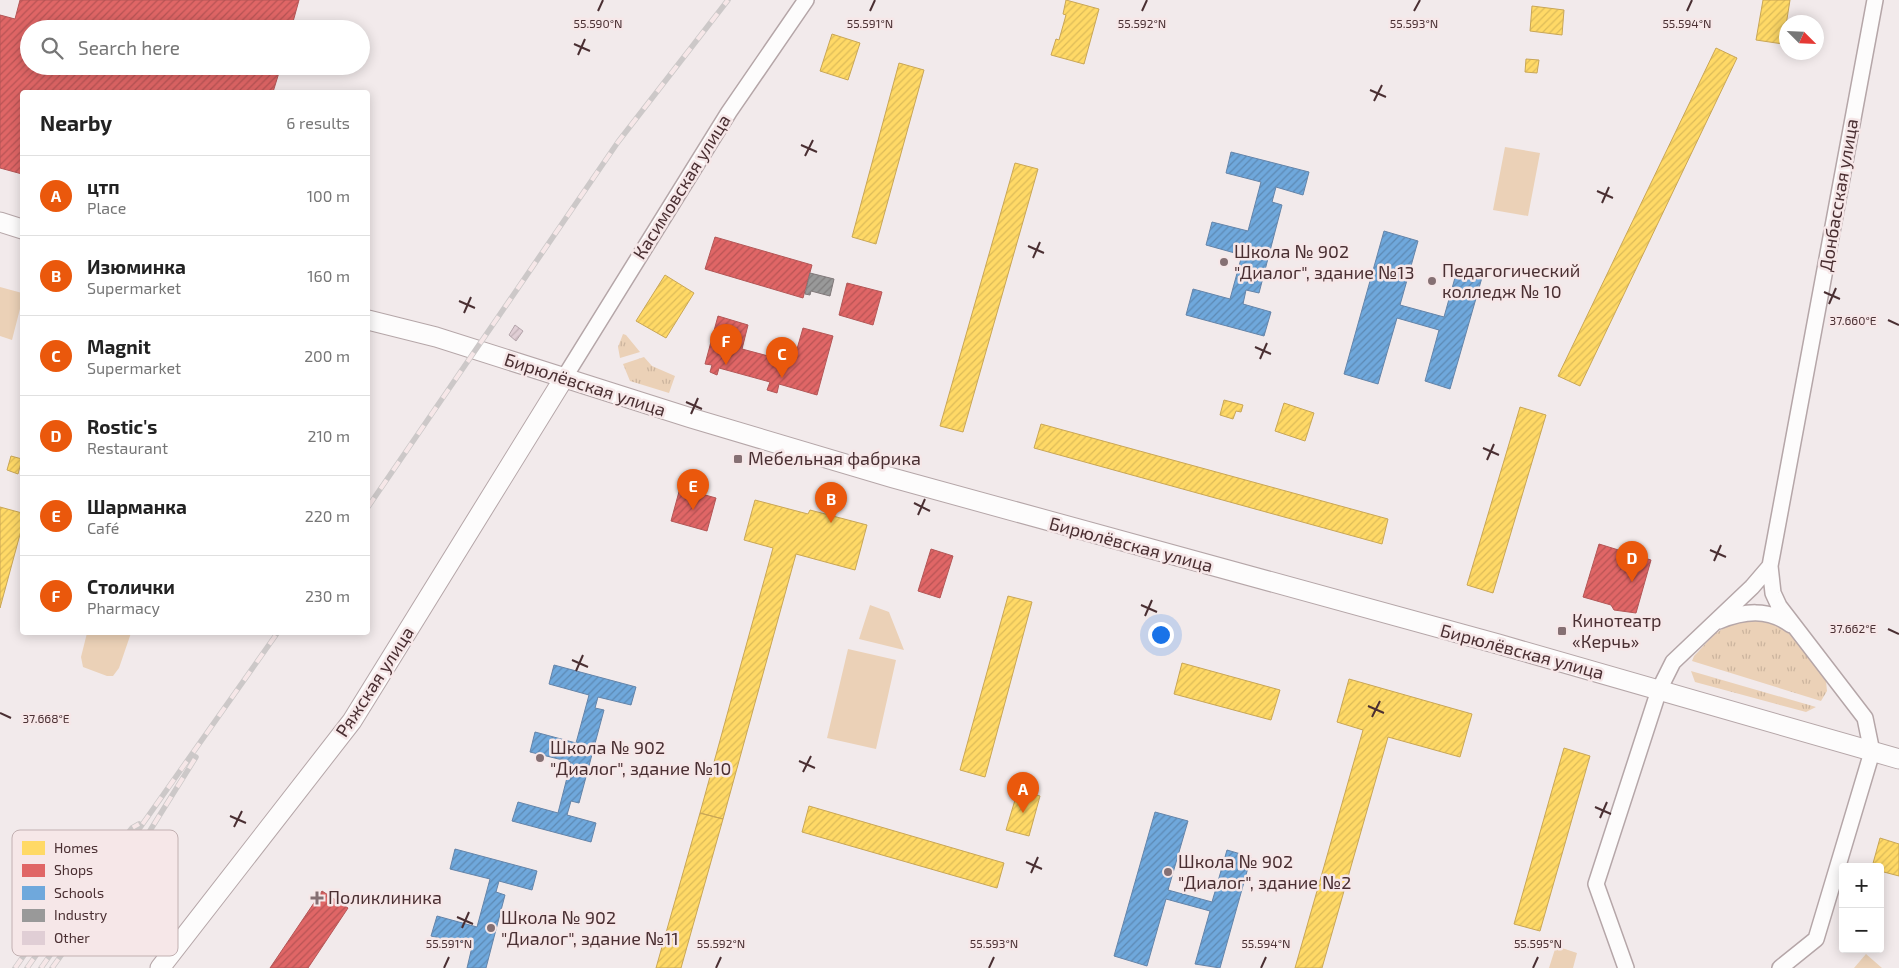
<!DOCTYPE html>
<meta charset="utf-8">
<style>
body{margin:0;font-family:"Exo 2",sans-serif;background:#f6f6f6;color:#222}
.controls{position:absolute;right:15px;bottom:15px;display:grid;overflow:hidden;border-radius:5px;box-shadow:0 2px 12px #0003}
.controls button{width:45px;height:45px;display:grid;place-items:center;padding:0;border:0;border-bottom:1px solid #e0e0e0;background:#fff;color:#222;font:25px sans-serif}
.compass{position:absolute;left:1779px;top:15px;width:45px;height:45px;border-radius:50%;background:#fff;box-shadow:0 2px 12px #0003;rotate:114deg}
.you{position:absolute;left:1160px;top:634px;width:18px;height:18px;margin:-12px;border:4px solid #fff;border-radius:50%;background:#1a73e8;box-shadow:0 0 0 8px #1a73e833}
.badge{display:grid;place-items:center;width:32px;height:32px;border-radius:50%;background:#ea580c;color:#fff;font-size:16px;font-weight:700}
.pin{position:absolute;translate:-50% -41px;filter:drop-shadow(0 1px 2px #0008)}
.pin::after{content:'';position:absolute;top:26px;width:18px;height:15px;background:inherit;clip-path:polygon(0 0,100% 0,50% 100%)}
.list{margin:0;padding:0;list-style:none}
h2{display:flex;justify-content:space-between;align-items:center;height:65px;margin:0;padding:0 20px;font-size:21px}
h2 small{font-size:16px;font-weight:400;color:#767676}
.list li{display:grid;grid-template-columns:32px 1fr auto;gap:15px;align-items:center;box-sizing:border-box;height:80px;padding:0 20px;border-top:1px solid #e0e0e0}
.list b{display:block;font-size:19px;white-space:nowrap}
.list p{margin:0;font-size:16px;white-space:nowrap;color:#767676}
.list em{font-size:16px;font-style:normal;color:#767676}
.icon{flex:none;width:28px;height:28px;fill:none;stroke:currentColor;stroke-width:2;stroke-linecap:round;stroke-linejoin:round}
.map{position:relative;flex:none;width:1899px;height:968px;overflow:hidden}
.search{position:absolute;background:#fff;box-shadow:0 2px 12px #0003;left:20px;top:20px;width:350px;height:55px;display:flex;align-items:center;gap:12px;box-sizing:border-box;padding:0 18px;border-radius:28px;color:#767676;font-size:19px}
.panel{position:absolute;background:#fff;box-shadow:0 2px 12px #0003;left:20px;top:90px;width:350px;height:545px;border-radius:5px}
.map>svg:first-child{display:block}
.grass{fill:url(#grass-tufts)}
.green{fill:#ebd1b7}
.homes{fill:url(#homes-hatch);stroke:#c9a656}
.shops{fill:url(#shops-hatch);stroke:#b35656}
.schools{fill:url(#schools-hatch);stroke:#6484a9}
.industry{fill:url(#industry-hatch);stroke:#81797a}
.building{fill:url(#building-hatch);stroke:#b4a5ab}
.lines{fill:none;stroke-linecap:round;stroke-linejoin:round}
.minor-casing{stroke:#b5a6a8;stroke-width:18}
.tertiary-casing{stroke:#b5a6a8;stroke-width:21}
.minor{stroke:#fdfcfc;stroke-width:15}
.tertiary{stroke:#fdfcfc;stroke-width:19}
.rail-casing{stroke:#ccc8c8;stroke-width:5.5}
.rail{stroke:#f6e7e8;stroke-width:4;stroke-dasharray:11;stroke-linecap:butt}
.ticks{fill:none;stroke:#4a2f32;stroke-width:2}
.poi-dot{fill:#857073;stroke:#f6e7e8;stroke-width:2}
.labels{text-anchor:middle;stroke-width:5;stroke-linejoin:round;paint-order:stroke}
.street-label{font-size:18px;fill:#4a2f32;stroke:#f6e7e8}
.poi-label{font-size:18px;fill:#4a2f32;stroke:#f6e7e8;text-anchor:start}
.key{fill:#f6e7e8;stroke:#c2b0b1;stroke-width:1}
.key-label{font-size:14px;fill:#4a2f32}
.ticks-label{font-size:12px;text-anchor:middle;fill:#4a2f32;stroke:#f6e7e8;stroke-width:5;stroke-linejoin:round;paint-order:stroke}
</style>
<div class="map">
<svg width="1899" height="968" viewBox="0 0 1899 968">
<defs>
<pattern id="grass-tufts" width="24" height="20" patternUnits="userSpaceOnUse" patternTransform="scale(1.25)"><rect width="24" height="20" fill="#ebd1b7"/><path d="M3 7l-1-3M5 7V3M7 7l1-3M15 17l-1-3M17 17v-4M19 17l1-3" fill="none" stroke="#cbb49e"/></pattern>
<pattern id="homes-hatch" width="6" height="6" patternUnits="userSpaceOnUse" patternTransform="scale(1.25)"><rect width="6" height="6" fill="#ffd966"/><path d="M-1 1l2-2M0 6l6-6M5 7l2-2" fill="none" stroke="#dcbb59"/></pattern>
<pattern id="shops-hatch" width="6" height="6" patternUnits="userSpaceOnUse" patternTransform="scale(1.25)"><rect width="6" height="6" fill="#e06666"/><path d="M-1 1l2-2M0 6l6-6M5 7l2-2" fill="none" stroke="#b85455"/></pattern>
<pattern id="schools-hatch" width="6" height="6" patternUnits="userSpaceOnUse" patternTransform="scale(1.25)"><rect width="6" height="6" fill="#6fa8dc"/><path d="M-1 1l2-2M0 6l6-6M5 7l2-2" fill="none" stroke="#5d89b3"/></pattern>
<pattern id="industry-hatch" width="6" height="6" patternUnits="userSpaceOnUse" patternTransform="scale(1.25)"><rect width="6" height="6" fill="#999"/><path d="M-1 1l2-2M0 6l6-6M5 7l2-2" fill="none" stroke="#7f7d7d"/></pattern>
<pattern id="building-hatch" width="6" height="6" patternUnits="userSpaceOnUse" patternTransform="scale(1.25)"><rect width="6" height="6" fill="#e0ced5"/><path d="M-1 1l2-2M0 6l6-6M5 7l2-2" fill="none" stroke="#c2b1b7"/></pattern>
</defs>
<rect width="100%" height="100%" fill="#f2eaeb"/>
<path class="grass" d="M623,334l3,1 14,17 -20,6 -2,-11z
M644,357l8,9 23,10 -6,17 -39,-12 -7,-17z
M1756,617l32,10 38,54 1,10 -6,10 -129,-40 2,-5c25,-26 25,-30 62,-39z
M1691,671l125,36 -10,5 -111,-30z"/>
<path class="green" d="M1505,147l35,6 -12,63 -35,-6z
M0,287l22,6v8l-10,39 -12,-4z
M870,605l19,7 15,38 -45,-11z
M87,633h44l-12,35 -6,8h-6l-24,-9 -2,-10z
M848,649l48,11 -20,89 -49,-11z
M1556,946l21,7 -4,15h-24z
M1866,954l16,14h-28z"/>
<path class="homes" d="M1066,0l33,9 -15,55 -33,-9 5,-16 3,1 7,-25 -3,-1z
M1763,0h27l-7,44 -27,-4z
M1532,6l32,4 -2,25 -32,-4z
M832,34l28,9 -12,37 -28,-9z
M1716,48l21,10 -157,328 -22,-10z
M1526,59l13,1 -2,13 -12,-1z
M899,63l25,7 -48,174 -24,-7z
M1015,163l23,6 -75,263 -23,-6z
M665,275l29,18 -28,45 -30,-17z
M1224,400l19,5 -2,7 -5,-1 -3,8 -13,-4z
M1284,403l30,10 -9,28 -30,-10z
M1520,407l26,8 -53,178 -26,-8z
M1041,424l347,95 -6,25 -348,-96z
M11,456l11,3 -4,15 -11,-4z
M755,500l53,14 2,-4 57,15 -12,45 -59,-16 -73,265 -23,-6 73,-265 -29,-8z
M0,507l22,6v14l-22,81z
M1008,596l24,6 -47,175 -25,-7z
M1182,663l98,27 -9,30 -97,-26z
M1349,679l123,35 -12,43 -72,-20 -66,231h-27l68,-238 -26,-8z
M1564,748l26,8 -50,175 -26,-7z
M1018,790l22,6 -11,40 -23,-6z
M809,806l195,57 -7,25 -195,-56z
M700,813l23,6 -42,149h-25z
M1880,838l19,6v32l-19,-5v-4h-8z"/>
<path class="shops" d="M20,0h279l-8,29h-262v37h252l-8,26h-251v82l-22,-6v-153l15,4z
M715,237l97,28 -9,33 -98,-29z
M847,283l35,9 -9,33 -34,-10z
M718,316l30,9 -6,24 30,8 1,-4 4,1 -1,5 17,4 10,-35 30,8 -16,59 -38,-11 -2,9 -10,-3 3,-8 -51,-14 -2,7 -7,-3 2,-7 -7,-1z
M680,488l36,10 -9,33 -36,-10z
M1599,544l52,16 -15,53 -22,-3 -3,-5 -28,-8z
M931,549l22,7 -13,42 -22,-7z
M322,891l26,17 -40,60h-38z"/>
<path class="schools" d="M1231,152l78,20 -6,23 -27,-8 -4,15 10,3 -23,88 -13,-3 -3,14 28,8 -7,24 -78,-21 7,-26 37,10 12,-44 -36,-10 6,-23 36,9 13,-49 -35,-9z
M1384,231l34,10 -18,64 44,12 14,-50 25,7 -33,115 -25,-8 14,-51 -42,-12 -19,66 -34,-10z
M554,665l82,22 -5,18 -33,-8 -3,11 9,2 -25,93 -8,-2 -4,14 29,8 -5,19 -79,-21 6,-19 40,11 13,-51 -41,-10 5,-20 41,11 13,-48 -40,-11z
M1155,812l33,9 -20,69 44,12 15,-52 24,7 -31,111 -25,-4 15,-53 -44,-12 -19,67 -33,-10z
M455,849l82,22 -5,19 -33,-9 -3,11 9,3 -19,73h-19l5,-21 -41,-11 6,-20 40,11 13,-48 -40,-10z"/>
<path class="industry" d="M810,273l24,6 -4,17 -19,-5 -1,4 -5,-1z"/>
<path class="building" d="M515,325l8,6 -7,10 -7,-6z"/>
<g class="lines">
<g class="minor-casing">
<path id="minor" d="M564,378l165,-266 77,-112
M1719,621c25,-10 49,-13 72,4
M1626,968l-30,-84 63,-194 14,-28 79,-75 18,-21
M1780,968l36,-29 56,-187 -7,-34 -86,-112 -6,-13 -3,-27 105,-566"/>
</g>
<g class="tertiary-casing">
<path id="tertiary" d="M0,222l22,7
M368,320l68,17 255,81 202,60 605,166 401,115
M160,968l192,-247 212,-343"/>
</g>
<use href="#minor" class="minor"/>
<use href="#tertiary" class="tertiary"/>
<g class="rail-casing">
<path id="rail" d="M368,507l250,-365 110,-142
M15,968l31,-44 20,-20
M27,968l61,-86 44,-54 7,-4
M41,968l237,-336
M52,968l94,-131 50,-80"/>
</g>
<use href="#rail" class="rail"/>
</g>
<path class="ticks" d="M598,11l5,-11M870,11l5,-11M1142,11l5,-11M1414,11l6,-11M1687,11l5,-11M574,44l16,7M578,55l7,-16M1370,90l16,7M1374,101l8,-16M801,145l16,7M805,156l8,-16M1597,191l16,7M1602,203l7,-16M1028,246l16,7M1033,258l7,-16M1824,292l16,7M459,301l16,7M1829,304l7,-16M464,313l7,-16M1888,320l11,5M1255,347l16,7M1260,359l7,-16M686,402l16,7M691,414l7,-16M1483,448l16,7M1487,460l7,-16M914,503l16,8M918,515l7,-16M1710,550l16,7M1714,561l7,-16M1141,605l16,7M1145,616l7,-16M1888,629l11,5M572,660l16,7M576,671l7,-16M1368,706l16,7M0,713l11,5M1372,717l8,-16M799,761l16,7M803,772l8,-16M1595,807l16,7M230,816l16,7M1600,818l7,-16M234,827l8,-16M1026,862l16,7M1031,873l7,-16M457,917l16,7M462,928l7,-16M444,968l5,-11M716,968l5,-11M989,968l5,-11M1261,968l5,-11M1533,968l5,-11"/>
<g class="poi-dot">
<circle cx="1224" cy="262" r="5"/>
<circle cx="1432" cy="281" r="5"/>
<rect x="733" y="454" width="10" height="10" rx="2.5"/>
<rect x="1557" y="626" width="10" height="10" rx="2.5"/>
<circle cx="540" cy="758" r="5"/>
<circle cx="1168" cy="872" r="5"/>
<path d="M314.5 890.5h5v5h5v5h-5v5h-5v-5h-5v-5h5z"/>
<circle cx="491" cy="928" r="5"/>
</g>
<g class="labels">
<g class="street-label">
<text transform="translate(682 187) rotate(-58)" y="6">Касимовская улица</text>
<text transform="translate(1839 195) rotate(-80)" y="6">Донбасская улица</text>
<text transform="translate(585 385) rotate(18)" y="6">Бирюлёвская улица</text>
<text transform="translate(1131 545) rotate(15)" y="6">Бирюлёвская улица</text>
<text transform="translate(1522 652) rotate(15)" y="6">Бирюлёвская улица</text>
<text transform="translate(375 682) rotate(-57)" y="6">Ряжская улица</text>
</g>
<g class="poi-label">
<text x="1234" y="258">Школа № 902<tspan x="1234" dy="21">"Диалог", здание №13</tspan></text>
<text x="1442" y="277">Педагогический<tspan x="1442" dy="21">колледж № 10</tspan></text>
<text x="748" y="465">Мебельная фабрика</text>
<text x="1572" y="627">Кинотеатр<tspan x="1572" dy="21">«Керчь»</tspan></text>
<text x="550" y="754">Школа № 902<tspan x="550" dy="21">"Диалог", здание №10</tspan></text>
<text x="1178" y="868">Школа № 902<tspan x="1178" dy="21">"Диалог", здание №2</tspan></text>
<text x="328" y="904">Поликлиника</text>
<text x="501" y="924">Школа № 902<tspan x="501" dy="21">"Диалог", здание №11</tspan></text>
</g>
</g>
<rect x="12" y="830" width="166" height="126" rx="8" class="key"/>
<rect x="22" y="841" width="23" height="14" fill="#ffd966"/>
<rect x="22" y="864" width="23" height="13" fill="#e06666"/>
<rect x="22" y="886" width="23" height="14" fill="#6fa8dc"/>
<rect x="22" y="909" width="23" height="13" fill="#999"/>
<rect x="22" y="931" width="23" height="14" fill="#e0ced5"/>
<g class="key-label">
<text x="54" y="853">Homes</text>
<text x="54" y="875">Shops</text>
<text x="54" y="898">Schools</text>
<text x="54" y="920">Industry</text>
<text x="54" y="943">Other</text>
</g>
<g class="ticks-label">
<text x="598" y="28">55.590°N</text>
<text x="870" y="28">55.591°N</text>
<text x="1142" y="28">55.592°N</text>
<text x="1414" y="28">55.593°N</text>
<text x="1687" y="28">55.594°N</text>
<text x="1853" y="325">37.660°E</text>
<text x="1853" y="633">37.662°E</text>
<text x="46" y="723">37.668°E</text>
<text x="449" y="948">55.591°N</text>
<text x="721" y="948">55.592°N</text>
<text x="994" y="948">55.593°N</text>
<text x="1266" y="948">55.594°N</text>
<text x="1538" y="948">55.595°N</text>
</g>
</svg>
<div class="controls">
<button>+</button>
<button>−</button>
</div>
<svg class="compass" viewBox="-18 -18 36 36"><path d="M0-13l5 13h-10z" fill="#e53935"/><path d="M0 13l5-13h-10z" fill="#767676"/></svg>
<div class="you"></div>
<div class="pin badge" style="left:1023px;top:813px">A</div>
<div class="pin badge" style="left:831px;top:523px">B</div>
<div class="pin badge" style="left:782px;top:378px">C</div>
<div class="pin badge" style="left:1632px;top:582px">D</div>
<div class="pin badge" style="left:693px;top:510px">E</div>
<div class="pin badge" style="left:726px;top:365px">F</div>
<div class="search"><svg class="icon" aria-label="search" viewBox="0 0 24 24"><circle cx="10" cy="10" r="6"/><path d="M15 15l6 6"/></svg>Search here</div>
<section class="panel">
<h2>Nearby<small>6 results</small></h2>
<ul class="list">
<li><span class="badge">A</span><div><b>цтп</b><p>Place</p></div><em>100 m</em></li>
<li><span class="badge">B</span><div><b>Изюминка</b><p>Supermarket</p></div><em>160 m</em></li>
<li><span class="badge">C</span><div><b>Magnit</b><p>Supermarket</p></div><em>200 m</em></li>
<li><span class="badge">D</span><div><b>Rostic's</b><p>Restaurant</p></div><em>210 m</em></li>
<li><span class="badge">E</span><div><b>Шарманка</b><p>Café</p></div><em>220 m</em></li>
<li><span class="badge">F</span><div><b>Столички</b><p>Pharmacy</p></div><em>230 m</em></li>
</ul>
</section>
</div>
